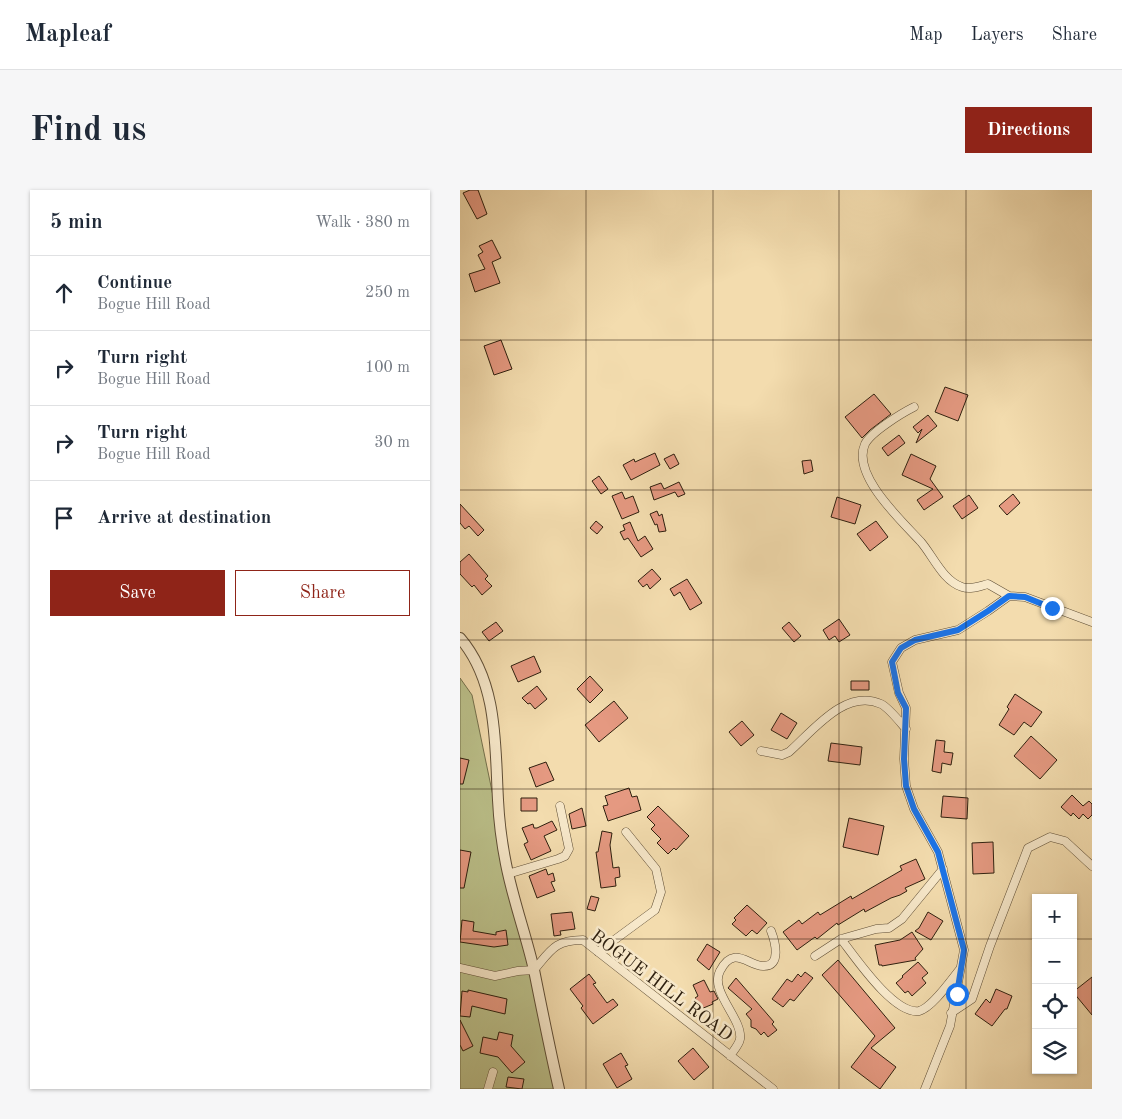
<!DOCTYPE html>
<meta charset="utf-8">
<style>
body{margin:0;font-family:"Old Standard TT",serif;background:#f6f6f7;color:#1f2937}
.controls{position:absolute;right:15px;bottom:15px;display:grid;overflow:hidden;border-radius:0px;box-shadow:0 1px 4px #0004}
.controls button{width:45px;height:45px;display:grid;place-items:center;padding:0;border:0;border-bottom:1px solid #e0e1e3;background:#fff;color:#1f2937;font:25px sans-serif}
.stop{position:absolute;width:15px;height:15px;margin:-11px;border:4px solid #1a73e8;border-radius:50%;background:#fff}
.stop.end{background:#1a73e8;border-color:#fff;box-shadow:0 1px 5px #0008}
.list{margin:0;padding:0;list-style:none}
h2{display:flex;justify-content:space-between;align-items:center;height:65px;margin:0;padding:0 20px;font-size:21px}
h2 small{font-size:16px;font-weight:400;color:#747a83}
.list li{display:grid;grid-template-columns:32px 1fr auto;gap:15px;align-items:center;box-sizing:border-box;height:75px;padding:0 20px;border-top:1px solid #e0e1e3}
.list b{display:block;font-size:19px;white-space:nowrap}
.list p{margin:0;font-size:16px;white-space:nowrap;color:#747a83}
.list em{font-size:16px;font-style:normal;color:#747a83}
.actions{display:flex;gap:10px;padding:15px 20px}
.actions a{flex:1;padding:11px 0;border:1px solid #8f2418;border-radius:0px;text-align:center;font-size:18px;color:#8f2418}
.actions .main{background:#8f2418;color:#fff}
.icon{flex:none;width:28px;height:28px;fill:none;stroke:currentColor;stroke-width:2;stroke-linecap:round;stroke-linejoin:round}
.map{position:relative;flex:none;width:632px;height:899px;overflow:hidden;border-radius:0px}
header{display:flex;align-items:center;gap:30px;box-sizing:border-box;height:70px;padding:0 25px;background:#fff;border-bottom:1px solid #e0e1e3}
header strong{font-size:24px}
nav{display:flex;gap:28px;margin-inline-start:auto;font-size:18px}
.intro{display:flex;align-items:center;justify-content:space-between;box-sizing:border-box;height:120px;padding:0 30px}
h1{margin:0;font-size:35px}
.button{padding:12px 22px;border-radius:0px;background:#8f2418;color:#fff;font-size:18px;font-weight:700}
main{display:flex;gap:30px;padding:0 30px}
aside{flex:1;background:#fff;border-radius:0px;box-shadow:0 1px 4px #0004}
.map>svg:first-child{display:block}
.green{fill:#bbc08a;stroke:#74704c}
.building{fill:#e59981;stroke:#2e1f0e}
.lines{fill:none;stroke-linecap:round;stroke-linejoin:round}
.minor-casing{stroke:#5f4e36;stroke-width:9}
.tertiary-casing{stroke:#5f4e36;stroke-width:12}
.minor{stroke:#f7e8ca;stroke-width:8}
.tertiary{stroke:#f7e8ca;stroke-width:10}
.route{stroke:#1a73e8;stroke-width:6}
.grid{fill:none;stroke:#2e1f0e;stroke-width:1;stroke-opacity:0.55}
.labels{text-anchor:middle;stroke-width:5;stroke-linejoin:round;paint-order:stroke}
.street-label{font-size:18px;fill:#2e1f0e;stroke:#f7e8ca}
</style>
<header>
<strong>Mapleaf</strong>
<nav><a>Map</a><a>Layers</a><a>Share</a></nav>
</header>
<div class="intro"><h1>Find us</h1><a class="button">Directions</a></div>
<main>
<aside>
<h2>5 min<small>Walk · 380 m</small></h2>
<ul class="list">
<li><svg class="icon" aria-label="ahead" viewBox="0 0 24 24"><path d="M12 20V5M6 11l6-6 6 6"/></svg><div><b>Continue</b><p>Bogue Hill Road</p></div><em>250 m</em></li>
<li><svg class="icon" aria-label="right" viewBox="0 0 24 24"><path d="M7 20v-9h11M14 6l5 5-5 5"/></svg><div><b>Turn right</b><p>Bogue Hill Road</p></div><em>100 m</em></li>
<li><svg class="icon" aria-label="right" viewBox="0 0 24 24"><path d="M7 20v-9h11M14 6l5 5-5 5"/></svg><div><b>Turn right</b><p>Bogue Hill Road</p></div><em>30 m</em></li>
<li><svg class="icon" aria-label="arrive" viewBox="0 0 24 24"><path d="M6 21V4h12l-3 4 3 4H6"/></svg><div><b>Arrive at destination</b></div></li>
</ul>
<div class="actions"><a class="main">Save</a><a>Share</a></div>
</aside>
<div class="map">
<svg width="632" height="899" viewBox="0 0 632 899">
<rect width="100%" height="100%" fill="#f3dcae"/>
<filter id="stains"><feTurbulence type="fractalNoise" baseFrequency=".004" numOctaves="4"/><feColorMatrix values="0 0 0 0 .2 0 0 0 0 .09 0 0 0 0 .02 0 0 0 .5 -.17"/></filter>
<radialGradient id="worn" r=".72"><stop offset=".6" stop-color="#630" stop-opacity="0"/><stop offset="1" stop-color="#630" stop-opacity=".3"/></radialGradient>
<path class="green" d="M0,488l12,17 82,394h-94z"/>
<path class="building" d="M10,0h8l9,24 -10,5 -14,-26z
M32,50l9,18 -9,4 8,21 -25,9 -6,-18 16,-5 -7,-14 5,-3 -4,-6z
M41,150l11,29 -18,6 -10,-29z
M485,197l23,8 -10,26 -23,-9z
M414,204l17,20 -21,16 -8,8 -17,-21z
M468,225l9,11 -21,17 6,-14 -4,4 -5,-6z
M439,245l6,8 -17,13 -6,-8z
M195,263l5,12 -29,15 -8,-15 11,-6 1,3z
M214,264l5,10 -9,5 -6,-10z
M451,264l25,12 -6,13 13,18 -19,13 -7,-10 16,-11 -31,-14z
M351,270l2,11 -9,3 -2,-13z
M139,286l9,13 -7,5 -9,-13z
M219,292l6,12 -7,3 -3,-5 -21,8 -4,-13 11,-4 3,6z
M162,302l3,7 8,-3 6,16 -17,7 -10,-23z
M553,304l7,9 -13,12 -8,-9z
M509,305l9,13 -16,11 -9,-13z
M377,307l24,8 -6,19 -24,-7z
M0,314l24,26 -6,6 -9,-10 -4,3 -5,-6z
M197,321l2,5 3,-2 4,17 -7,1 -2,-8 -2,1 -5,-11z
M136,331l7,6 -6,7 -7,-6z
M416,331l12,16 -18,14 -13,-17z
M170,332l8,19 7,-5 8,13 -12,8 -13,-19 -4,2 -4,-8 5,-2 -2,-5z
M9,364l19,22 -3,3 7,7 -10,9 -8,-10 -2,2 -12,-13v-12z
M192,379l9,10 -11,10 -3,-5 -4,3 -5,-6z
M227,389l15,24 -12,7 -10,-18 -6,4 -4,-7z
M379,429l11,16 -11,7 -4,-6 -6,4 -6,-10z
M36,432l7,9 -14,10 -7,-9z
M329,432l12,14 -7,6 -12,-14z
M74,466l7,16 -23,10 -7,-16z
M130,486l13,14 -13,13 -13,-14z
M391,491h18v9h-18z
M77,496l10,13 -12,10 -5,-6 -2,1 -6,-6z
M555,504l27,18 -11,15 -7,-5 -10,13 -15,-10 10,-16 -2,-2z
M154,511l14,17 -29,24 -14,-17z
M321,523l16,10 -10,16 -16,-9z
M282,531l12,14 -13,11 -12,-14z
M571,546l26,24 -17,19 -26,-23z
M476,550l9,1 -1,11 9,1 -2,12 -9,-2 -1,10 -9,-2z
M371,553l31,4 -2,18 -32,-4z
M0,568l9,2 -6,24h-3z
M86,572l8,18 -18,7 -7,-19z
M169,598l3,9 5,-1 4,14 -33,11 -5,-15 5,-1 -3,-9z
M612,605l11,11 6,-5 3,3v11l-4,4 -5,-5 -4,5 -6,-6 -2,3 -10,-9z
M483,606l25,2 -1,21 -26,-2z
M61,608h16v13h-16z
M198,616l31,30 -13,14 -2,-2 -6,6 -11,-11 4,-4 -10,-10 4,-4 -8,-8z
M122,618l4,18 -14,3 -3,-15z
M389,628l35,8 -6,29 -35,-8z
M92,631l5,9 -13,6 7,15 -20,9 -7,-16 4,-2 -6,-14 11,-4 1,4h3z
M142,641l10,2 -2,12 3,23 6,-1 1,10 -5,1 1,8 -15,2 -5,-36h2z
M533,652l1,31 -21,1 -1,-31z
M0,660l11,2 -7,36h-4z
M456,669l9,20 -20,9 2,3 -7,4 -9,3 -26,14 -1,-3 -26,16 -1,-2 -20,16 -2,-2 -18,13 -14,-18 16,-12 3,4 16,-12 2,3 31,-19 1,3 50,-29 -2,-4z
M86,679l2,6 5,-2 2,8 -4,1 4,9 -18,7 -8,-22z
M131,706l8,2 -4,13 -8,-2z
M287,715l20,18 -10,11 -5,-4 -6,6 -14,-12 4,-4 -2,-2z
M112,722l3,17 -15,2 1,4 -7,1 -3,-22z
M468,722l15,9 -12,19 -16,-9 4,-3z
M2,730l12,2 -1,9 23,4v-3l10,-2 2,15 -14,2 -34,-5z
M452,742l11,17 -8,9 1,2 -34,6v-1h-3l-4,-20 25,-5z
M247,754l13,8 -11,18 -12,-10z
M378,770l57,68 -24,20 25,19 -16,22 -29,-22 24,-31 -53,-61z
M458,772l10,11 -6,5 4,5 -14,13 -4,-5 -3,2 -9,-10 7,-6 -1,-1z
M345,782l8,6 -19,23 -4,-2 -7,8 -11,-8 15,-20 5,3 6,-8 3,3z
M129,784l7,9 -3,1 14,19 6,-4 5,6 -25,19 -12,-16 2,-2 -13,-17z
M632,787v38l-19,-23z
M276,788l38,44 -2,2 5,6 -9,7 -4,-5 -3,3 -5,-6 -5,-2v-7l-5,-6 6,-5 -24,-21z
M244,790l6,12 4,-1 4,8 -6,3 1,2 -12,5 -6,-11 3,-2 -5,-11z
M536,799l16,7 -5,13h-2l-13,17 -17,-12 11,-15 4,4z
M8,800l39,9 -2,15 -33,-8 -2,11 -10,-1 2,-25 6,1z
M0,830l13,26 -10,5 -3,-6z
M39,842l14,3 -2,11 14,16 -13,11 -14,-16 -18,-4 3,-16 14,3z
M233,858l16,19 -15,13 -16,-19z
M161,863l7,12 -3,1 7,13 -15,9 -14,-24z
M48,887l16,2 -2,10 -16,-2z"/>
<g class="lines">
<g class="minor-casing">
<path id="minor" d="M454,217c-12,6 -43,25 -49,37 -14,31 37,77 56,98 12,14 22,39 41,45 9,3 18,-1 26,-3l21,12
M301,561l21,4 7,-3c24,-21 56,-64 92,-48 7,3 19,18 25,25
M48,684l50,-15 7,-3 4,-7 -9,-43
M381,749c14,18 53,76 78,72 13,-3 32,-31 41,-42
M138,762l57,-42 6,-18 -5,-23 -30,-37
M355,766l26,-17 35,-10 13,-1 13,-9 41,-50
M0,778l35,8 23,-5 16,-1c17,-20 21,-30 49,-30l190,149
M491,823l21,-14 18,-53 38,-98 22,-11 15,4 27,25
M270,866c3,-5 9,-11 10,-17 3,-20 -31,-48 -20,-68 14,-27 28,-5 43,-5 19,1 12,-25 8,-35
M28,899l5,-17
M465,899l25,-63 14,-76 -26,-98 -24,-43 -8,-23 -2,-27 2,-51 -7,-15 -7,-31 9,-14 14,-8 43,-10 30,-19 21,-15 16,1 67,25"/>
</g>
<g class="tertiary-casing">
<path id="tertiary" d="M0,448c38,44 35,107 38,162 1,21 4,44 8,64 7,36 20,71 28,106 8,40 16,80 25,119"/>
</g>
<use href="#minor" class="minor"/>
<use href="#tertiary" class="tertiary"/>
</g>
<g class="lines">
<path class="route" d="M497,804l7,-44 -26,-98 -24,-43 -8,-23 -2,-27 2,-51 -8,-15 -6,-31 9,-14 14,-8 43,-10 30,-19 21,-15 16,1 27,11"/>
</g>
<path class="grid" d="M126,0v899M253,0v899M379,0v899M506,0v899M0,150h632M0,300h632M0,450h632M0,599h632M0,749h576M613,749h19"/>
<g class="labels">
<g class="street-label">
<text transform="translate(202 795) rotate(37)" y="6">BOGUE HILL ROAD</text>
</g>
</g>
<rect width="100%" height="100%" filter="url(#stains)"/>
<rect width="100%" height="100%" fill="url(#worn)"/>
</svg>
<div class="controls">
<button>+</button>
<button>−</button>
<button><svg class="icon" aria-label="locate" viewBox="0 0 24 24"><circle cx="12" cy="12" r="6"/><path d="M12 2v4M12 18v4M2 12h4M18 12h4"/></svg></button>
<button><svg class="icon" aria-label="layers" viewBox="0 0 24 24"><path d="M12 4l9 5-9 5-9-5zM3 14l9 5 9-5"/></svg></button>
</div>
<div class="stop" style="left:497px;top:804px"></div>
<div class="stop end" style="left:592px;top:418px"></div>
</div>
</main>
